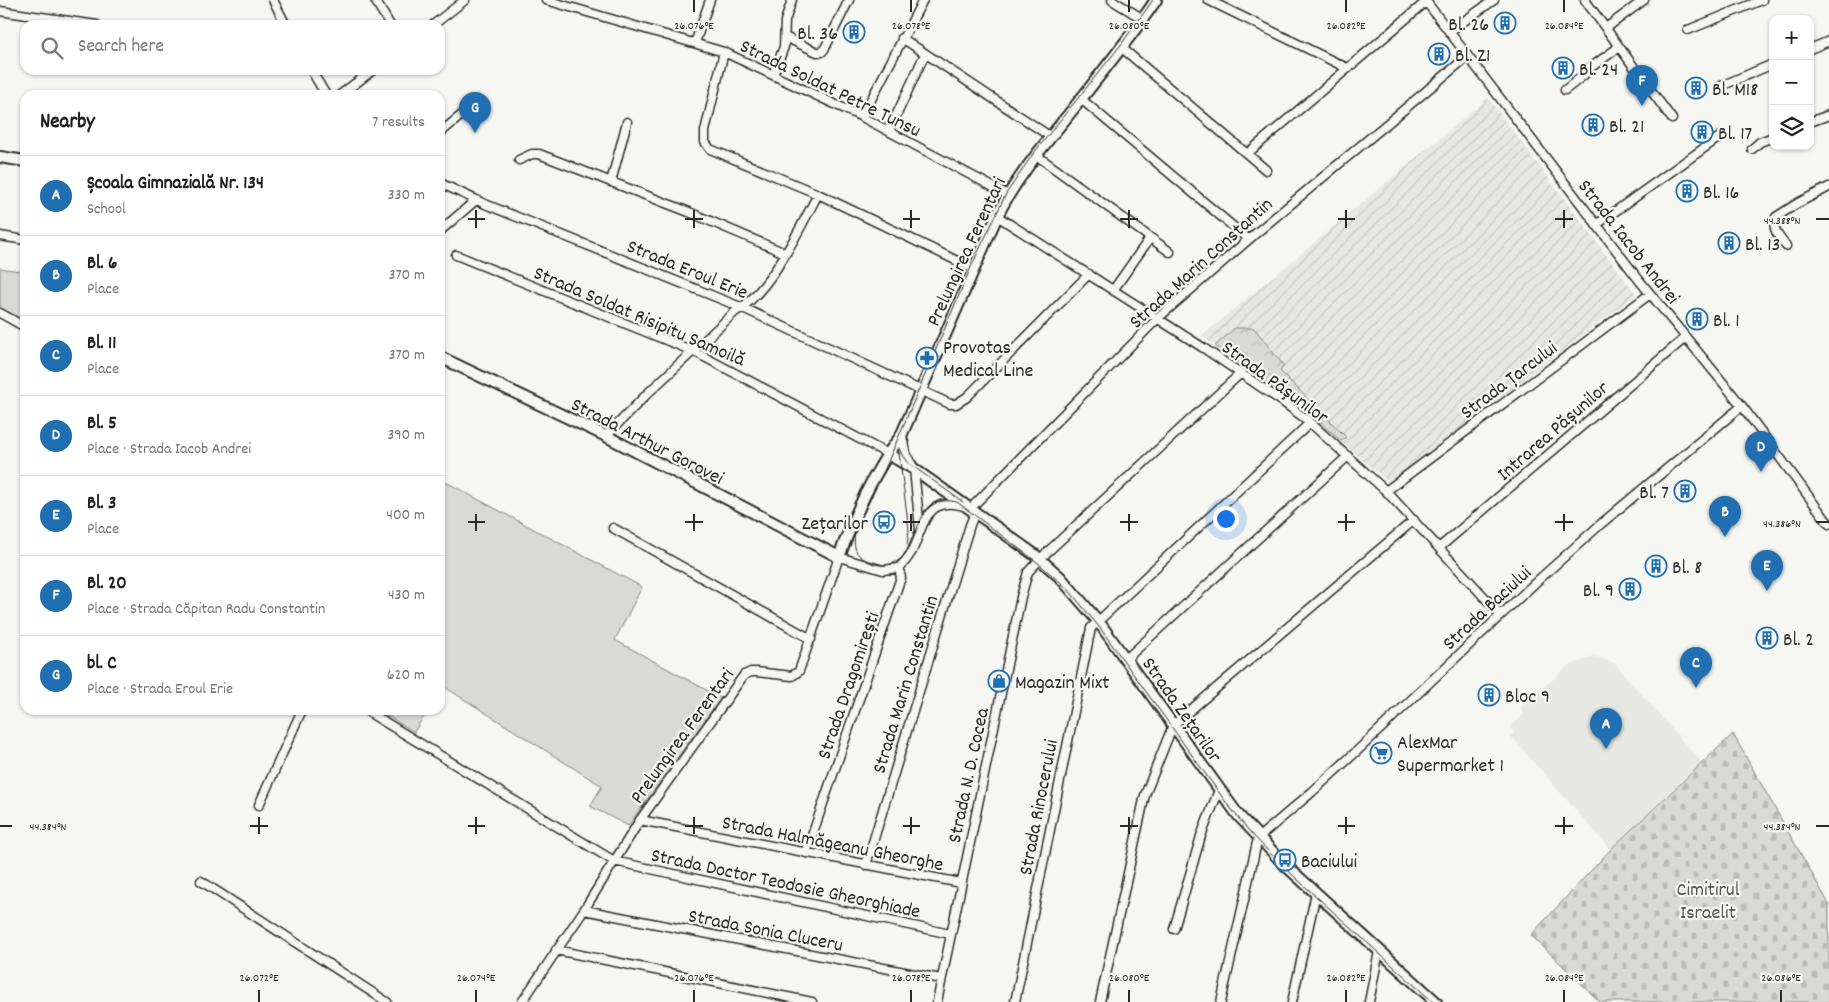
<!DOCTYPE html>
<meta charset="utf-8">
<style>
body{margin:0;font-family:Dekko,sans-serif;background:#f2f2f2;color:#222}
.controls{position:absolute;right:15px;top:15px;display:grid;overflow:hidden;border-radius:10px;box-shadow:0 1px 4px #0004}
.controls button{width:45px;height:45px;display:grid;place-items:center;padding:0;border:0;border-bottom:1px solid #e0e0e0;background:#fff;color:#222;font:25px sans-serif}
.you{position:absolute;left:1225px;top:518px;width:18px;height:18px;margin:-12px;border:4px solid #fff;border-radius:50%;background:#1a73e8;box-shadow:0 0 0 8px #1a73e833}
.badge{display:grid;place-items:center;width:32px;height:32px;border-radius:50%;background:#1f6fb2;color:#fff;font-size:16px;font-weight:700}
.pin{position:absolute;translate:-50% -41px;filter:drop-shadow(0 1px 2px #0008)}
.pin::after{content:'';position:absolute;top:26px;width:18px;height:15px;background:inherit;clip-path:polygon(0 0,100% 0,50% 100%)}
.list{margin:0;padding:0;list-style:none}
h2{display:flex;justify-content:space-between;align-items:center;height:65px;margin:0;padding:0 20px;font-size:21px}
h2 small{font-size:16px;font-weight:400;color:#767676}
.list li{display:grid;grid-template-columns:32px 1fr auto;gap:15px;align-items:center;box-sizing:border-box;height:80px;padding:0 20px;border-top:1px solid #e0e0e0}
.list b{display:block;font-size:19px;white-space:nowrap}
.list p{margin:0;font-size:16px;white-space:nowrap;color:#767676}
.list em{font-size:16px;font-style:normal;color:#767676}
.icon{flex:none;width:28px;height:28px;fill:none;stroke:currentColor;stroke-width:2;stroke-linecap:round;stroke-linejoin:round}
.map{position:relative;flex:none;width:1829px;height:1002px;overflow:hidden}
.search{position:absolute;background:#fff;box-shadow:0 1px 4px #0004;left:20px;top:20px;width:425px;height:55px;display:flex;align-items:center;gap:12px;box-sizing:border-box;padding:0 18px;border-radius:15px;color:#767676;font-size:19px}
.panel{position:absolute;background:#fff;box-shadow:0 1px 4px #0004;left:20px;top:90px;width:425px;height:625px;border-radius:15px}
.map>svg:first-child{display:block}
.built{fill:#e7e7e3}
.industrial{fill:url(#industrial-furrows)}
.grass{fill:#d9d9d5;stroke:#828280}
.forest{fill:url(#forest-crowns);stroke:#828280}
.cemetery{fill:url(#cemetery-stones);stroke:#828280}
.lines{fill:none;stroke-linecap:round;stroke-linejoin:round}
.street-casing{stroke:#2b2b2b;stroke-width:11}
.secondary-casing{stroke:#2b2b2b;stroke-width:14}
.street{stroke:#f6f6f2;stroke-width:8}
.secondary{stroke:#f6f6f2;stroke-width:10}
.tram{stroke:#2b2b2b;stroke-width:1}
.ticks{fill:none;stroke:#2b2b2b;stroke-width:2}
.labels{text-anchor:middle;stroke-width:4.5;stroke-linejoin:round;paint-order:stroke}
.poi-label{font-size:20px;fill:#2b2b2b;stroke:#f6f6f2;text-anchor:start}
.street-label{font-size:20px;fill:#2b2b2b;stroke:#f6f6f2}
.park-label{font-size:20px;fill:#565656;stroke:#f6f6f2}
.ticks-label{font-size:12px;text-anchor:middle;fill:#2b2b2b;stroke:#f6f6f2;stroke-width:4.5;stroke-linejoin:round;paint-order:stroke}
</style>
<div class="map">
<svg width="1829" height="1002" viewBox="0 0 1829 1002">
<defs>
<pattern id="industrial-furrows" width="10" height="10" patternUnits="userSpaceOnUse" patternTransform="scale(1.25)"><rect width="10" height="10" fill="#e7e7e3"/><path d="M-1 1l2-2M0 10L10 0M9 11l2-2" fill="none" stroke="#c6c6c3"/></pattern>
<pattern id="forest-crowns" width="20" height="18" patternUnits="userSpaceOnUse" patternTransform="scale(1.25)"><rect width="20" height="18" fill="#d9d9d5"/><path d="M2 6a3 3 0 1 1 6 0M12 15a3 3 0 1 1 6 0" fill="none" stroke="#babab7"/></pattern>
<pattern id="cemetery-stones" width="16" height="16" patternUnits="userSpaceOnUse" patternTransform="scale(1.25)"><rect width="16" height="16" fill="#d9d9d5"/><path d="M2 7V4a2 2 0 0 1 4 0v3zM10 15v-3a2 2 0 0 1 4 0v3z" fill="#babab7"/></pattern>
</defs>
<rect width="100%" height="100%" fill="#f6f6f2"/>
<filter id="ink" filterUnits="userSpaceOnUse"><feTurbulence type="fractalNoise" baseFrequency=".02" numOctaves="2"/><feDisplacementMap in="SourceGraphic" scale="10" xChannelSelector="R" yChannelSelector="G"/><feConvolveMatrix kernelMatrix="1 2 1 2 8 2 1 2 1" color-interpolation-filters="sRGB"/></filter>
<g filter="url(#ink)">
<path class="built" d="M1595,656l19,7 87,99 -91,87 -99,-113 4,-3 -5,-6 15,-13 -5,-6 48,-42z"/>
<path class="industrial" d="M1488,98l148,196 -246,189 -99,-84 -89,-63z"/>
<path class="grass" d="M0,268l25,4v52l-25,-14z
M440,479l202,108 -27,53 106,58 -93,128 -38,-20 12,-20 -159,-100 -3,4z
M378,710h50l-14,22z"/>
<path class="forest" d="M1235,328h19l30,38 -4,5 66,66 -5,4 -50,-42 -76,-53z"/>
<path class="cemetery" d="M1733,734l96,170v98h-229l-69,-67 82,-88z"/>
<g class="lines">
<g class="street-casing">
<path id="street" d="M273,0l13,25
M375,0l15,25
M546,0l178,52 138,65 146,78
M1112,0l31,19
M1208,0l139,68
M1425,0l214,280 103,126 87,118
M1585,0l87,119
M0,11l97,14
M433,25l32,-25
M1606,28l38,-28
M1688,30l74,-30
M1450,31l44,-31
M785,37l32,15h5l3,-4 24,-48
M902,38l149,99
M695,43l15,-43
M1122,48l144,122
M1810,49l19,-8
M724,52l-19,79v11l5,7 108,45 156,75
M311,70l15,25
M773,75l11,-28 1,-26 7,-21
M1721,86l52,-22
M1565,90l19,-15 6,-7 29,-21
M340,95l33,-25
M1081,99l167,140
M862,117l61,-117
M1810,122l19,-7
M889,131l36,-77
M440,133l24,-20
M1752,149l8,-7 13,-5
M1248,153l179,-152
M1036,155l134,97
M519,160l13,-6h7l150,58 96,41
M611,182l16,-60
M440,183l45,21 258,104 207,96h6l11,-7 122,-123
M997,216l205,131 81,55 23,17 80,72 115,124
M1596,225l125,-89
M440,231l36,-31
M0,236l25,4
M1786,246c-7,-9 -15,-17 -10,-29l22,-14 31,-16
M456,255l237,96 195,103
M1114,289l36,-51
M0,313l25,14
M606,436l42,-43 87,-81c35,-20 64,-82 83,-118
M914,469l6,61
M1386,491l264,-197
M970,509l188,-191 97,-84 213,-178
M613,528l198,111
M1440,547l245,-209
M1126,659l222,-203
M365,710l249,151 336,73
M259,805l43,-95
M640,820l321,63
M806,853l93,-270 2,-5 -2,-10
M866,865l104,-340 5,-12
M201,881l186,121
M584,910l357,69
M1174,929l27,-93 18,-46
M556,950l256,52
M522,1002l62,-92 56,-90 104,-145 7,-3h5l36,4 7,-5 40,-114 44,13 16,-2c5,-5 9,-10 12,-15 9,-16 12,-47 35,-49 6,-1 13,1 19,2
M937,1002l84,-405 7,-25 13,-14 200,-185
M1015,1002l76,-374 219,-205
M1100,1002l45,-207 28,-70 241,-205
M1221,1002l37,-164 54,-46 45,-41 179,-169 66,-59 140,-117
M1292,1002l24,-109
M1369,1002l10,-51"/>
</g>
<g class="secondary-casing">
<path id="secondary" d="M0,157l25,4
M440,357l166,79 233,121c16,-43 34,-85 62,-121l96,-220c18,-36 43,-66 68,-97 31,-39 63,-78 91,-119
M901,436l4,19 7,12
M888,454l26,15 121,86 25,22 38,44 140,194 46,49 152,138"/>
</g>
<use href="#street" class="street"/>
<use href="#secondary" class="secondary"/>
<path class="tram" d="M1153,0l-33,46 -87,108 -27,40 -35,73 -87,204 -29,60c-1,8 -2,19 5,25 7,6 16,10 25,9 33,-4 26,-43 46,-59 8,-6 17,-6 26,-4l80,60 31,27 32,39 128,177 21,26 21,22 28,27 135,122
M899,448l3,7 5,7 56,40
M899,453l10,77 -2,15"/>
</g>
</g>
<path class="ticks" d="M694,0v12M911,0v12M1129,0v12M1346,0v12M1564,0v12M476,210v18M694,210v18M911,210v18M1129,210v18M1346,210v18M1564,210v18M468,219h17M685,219h18M903,219h17M1120,219h18M1338,219h17M1555,219h18M1816,219h13M476,514v17M694,514v17M911,514v17M1129,514v17M1346,514v17M1564,514v17M468,522h17M685,522h18M903,522h17M1120,522h18M1338,522h17M1555,522h18M1816,522h13M259,817v17M476,817v17M694,817v17M911,817v17M1129,817v17M1346,817v17M1564,817v17M0,826h12M250,826h18M468,826h17M685,826h18M903,826h17M1120,826h18M1338,826h17M1555,826h18M1816,826h13M259,990v12M476,990v12M694,990v12M911,990v12M1129,990v12M1346,990v12M1564,990v12M1781,990v12"/>
<defs>
<g id="building-ring" transform="scale(1.125)"><circle r="9.5" fill="#f6f6f2" stroke="#1f6fb2" stroke-width="1.5"/><path d="M-4-6H4V6H1V3H-1V6H-4ZM-2.5-4.3h1.7v1.8h-1.7ZM.8-4.3h1.7v1.8H.8ZM-2.5-1h1.7V.8h-1.7ZM.8-1h1.7V.8H.8Z" fill="#1f6fb2"/></g>
<g id="pharmacy-ring" transform="scale(1.125)"><circle r="9.5" fill="#f6f6f2" stroke="#1f6fb2" stroke-width="1.5"/><path d="M-2-6h4v4h4v4h-4v4h-4v-4h-4v-4h4Z" fill="#1f6fb2"/></g>
<g id="bus-ring" transform="scale(1.125)"><circle r="9.5" fill="#f6f6f2" stroke="#1f6fb2" stroke-width="1.5"/><path d="M-5-6H5V4H4V6H2V4H-2V6H-4V4H-5ZM-3.5-4V0h7V-4ZM-3.5 1.2v1.5H-2V1.2ZM2 1.2v1.5H3.5V1.2Z" fill="#1f6fb2"/></g>
<g id="shop-ring" transform="scale(1.125)"><circle r="9.5" fill="#f6f6f2" stroke="#1f6fb2" stroke-width="1.5"/><path d="M-5-2.5h2.3a2.7 3.5 0 0 1 5.4 0H5L5.5 6h-11ZM-1.5-2.5h3a1.5 2.3 0 0 0-3 0Z" fill="#1f6fb2"/></g>
<g id="supermarket-ring" transform="scale(1.125)"><circle r="9.5" fill="#f6f6f2" stroke="#1f6fb2" stroke-width="1.5"/><path d="M-6-5.5h2.5l.6 2H6L4.5 2H-2.5L-4.4-4H-6ZM-1.5 3.2a1.3 1.3 0 1 0 .1 0ZM3 3.2a1.3 1.3 0 1 0 .1 0Z" fill="#1f6fb2"/></g>
</defs>
<g fill-rule="evenodd">
<use href="#building-ring" x="1505" y="23"/>
<use href="#building-ring" x="854" y="32"/>
<use href="#building-ring" x="1439" y="54"/>
<use href="#building-ring" x="1563" y="68"/>
<use href="#building-ring" x="1696" y="88"/>
<use href="#building-ring" x="1593" y="125"/>
<use href="#building-ring" x="1702" y="132"/>
<use href="#building-ring" x="1687" y="191"/>
<use href="#building-ring" x="1729" y="243"/>
<use href="#building-ring" x="1697" y="319"/>
<use href="#pharmacy-ring" x="927" y="358"/>
<use href="#building-ring" x="1685" y="491"/>
<use href="#bus-ring" x="884" y="522"/>
<use href="#building-ring" x="1656" y="566"/>
<use href="#building-ring" x="1630" y="589"/>
<use href="#building-ring" x="1767" y="638"/>
<use href="#shop-ring" x="999" y="681"/>
<use href="#building-ring" x="1489" y="695"/>
<use href="#supermarket-ring" x="1381" y="753"/>
<use href="#bus-ring" x="1285" y="860"/>
</g>
<g class="labels">
<g class="poi-label">
<text x="1489" y="30" text-anchor="end">Bl. 26</text>
<text x="838" y="39" text-anchor="end">Bl. 36</text>
<text x="1455" y="61">Bl. Z1</text>
<text x="1579" y="75">Bl. 24</text>
<text x="1712" y="95">Bl. M18</text>
<text x="1609" y="132">Bl. 21</text>
<text x="1718" y="139">Bl. 17</text>
<text x="1703" y="198">Bl. 16</text>
<text x="1745" y="250">Bl. 13</text>
<text x="1713" y="326">Bl. 1</text>
<text x="943" y="353">Provotas<tspan x="943" dy="23">Medical Line</tspan></text>
<text x="1669" y="498" text-anchor="end">Bl. 7</text>
<text x="868" y="529" text-anchor="end">Zețarilor</text>
<text x="1672" y="573">Bl. 8</text>
<text x="1614" y="596" text-anchor="end">Bl. 9</text>
<text x="1783" y="645">Bl. 2</text>
<text x="1015" y="688">Magazin Mixt</text>
<text x="1505" y="702">Bloc 9</text>
<text x="1397" y="748">AlexMar<tspan x="1397" dy="23">Supermarket 1</tspan></text>
<text x="1301" y="867">Baciului</text>
</g>
<g class="street-label">
<text transform="translate(831 87) rotate(26)" y="7">Strada Soldat Petre Tunsu</text>
<text transform="translate(1630 241) rotate(52)" y="7">Strada Iacob Andrei</text>
<text transform="translate(965 251) rotate(-65)" y="7">Prelungirea Ferentari</text>
<text transform="translate(1200 262) rotate(-42)" y="7">Strada Marin Constantin</text>
<text transform="translate(688 268) rotate(22)" y="7">Strada Eroul Erie</text>
<text transform="translate(640 315) rotate(23)" y="7">Strada Soldat Risipitu Samoilă</text>
<text transform="translate(1508 379) rotate(-37)" y="7">Strada Țarcului</text>
<text transform="translate(1276 381) rotate(36)" y="7">Strada Pășunilor</text>
<text transform="translate(1552 430) rotate(-41)" y="7">Intrarea Pășunilor</text>
<text transform="translate(648 440) rotate(27)" y="7">Strada Arthur Gorovei</text>
<text transform="translate(1486 607) rotate(-43)" y="7">Strada Baciului</text>
<text transform="translate(904 684) rotate(-73)" y="7">Strada Marin Constantin</text>
<text transform="translate(847 685) rotate(-71)" y="7">Strada Dragomirești</text>
<text transform="translate(1183 709) rotate(55)" y="7">Strada Zețarilor</text>
<text transform="translate(681 735) rotate(-54)" y="7">Prelungirea Ferentari</text>
<text transform="translate(967 775) rotate(-78)" y="7">Strada N. D. Cocea</text>
<text transform="translate(1037 807) rotate(-79)" y="7">Strada Rinocerului</text>
<text transform="translate(833 842) rotate(11)" y="7">Strada Halmăgeanu Gheorghe</text>
<text transform="translate(786 882) rotate(12)" y="7">Strada Doctor Teodosie Gheorghiade</text>
<text transform="translate(766 929) rotate(11)" y="7">Strada Sonia Cluceru</text>
</g>
<g class="park-label">
<text x="1708" y="895">Cimitirul<tspan x="1708" dy="23">Israelit</tspan></text>
</g>
</g>
<g class="ticks-label">
<text x="694" y="29">26.076°E</text>
<text x="911" y="29">26.078°E</text>
<text x="1129" y="29">26.080°E</text>
<text x="1346" y="29">26.082°E</text>
<text x="1564" y="29">26.084°E</text>
<text x="1782" y="224">44.388°N</text>
<text x="1782" y="527">44.386°N</text>
<text x="48" y="830">44.384°N</text>
<text x="1782" y="830">44.384°N</text>
<text x="259" y="981">26.072°E</text>
<text x="476" y="981">26.074°E</text>
<text x="694" y="981">26.076°E</text>
<text x="911" y="981">26.078°E</text>
<text x="1129" y="981">26.080°E</text>
<text x="1346" y="981">26.082°E</text>
<text x="1564" y="981">26.084°E</text>
<text x="1781" y="981">26.086°E</text>
</g>
</svg>
<div class="controls">
<button>+</button>
<button>−</button>
<button><svg class="icon" aria-label="layers" viewBox="0 0 24 24"><path d="M12 4l9 5-9 5-9-5zM3 14l9 5 9-5"/></svg></button>
</div>
<div class="you"></div>
<div class="pin badge" style="left:1606px;top:749px">A</div>
<div class="pin badge" style="left:1725px;top:537px">B</div>
<div class="pin badge" style="left:1696px;top:688px">C</div>
<div class="pin badge" style="left:1761px;top:472px">D</div>
<div class="pin badge" style="left:1767px;top:591px">E</div>
<div class="pin badge" style="left:1642px;top:106px">F</div>
<div class="pin badge" style="left:475px;top:133px">G</div>
<div class="search"><svg class="icon" aria-label="search" viewBox="0 0 24 24"><circle cx="10" cy="10" r="6"/><path d="M15 15l6 6"/></svg>Search here</div>
<section class="panel">
<h2>Nearby<small>7 results</small></h2>
<ul class="list">
<li><span class="badge">A</span><div><b>Școala Gimnazială Nr. 134</b><p>School</p></div><em>330 m</em></li>
<li><span class="badge">B</span><div><b>Bl. 6</b><p>Place</p></div><em>370 m</em></li>
<li><span class="badge">C</span><div><b>Bl. 11</b><p>Place</p></div><em>370 m</em></li>
<li><span class="badge">D</span><div><b>Bl. 5</b><p>Place · Strada Iacob Andrei</p></div><em>390 m</em></li>
<li><span class="badge">E</span><div><b>Bl. 3</b><p>Place</p></div><em>400 m</em></li>
<li><span class="badge">F</span><div><b>Bl. 20</b><p>Place · Strada Căpitan Radu Constantin</p></div><em>430 m</em></li>
<li><span class="badge">G</span><div><b>bl. C</b><p>Place · Strada Eroul Erie</p></div><em>620 m</em></li>
</ul>
</section>
</div>
